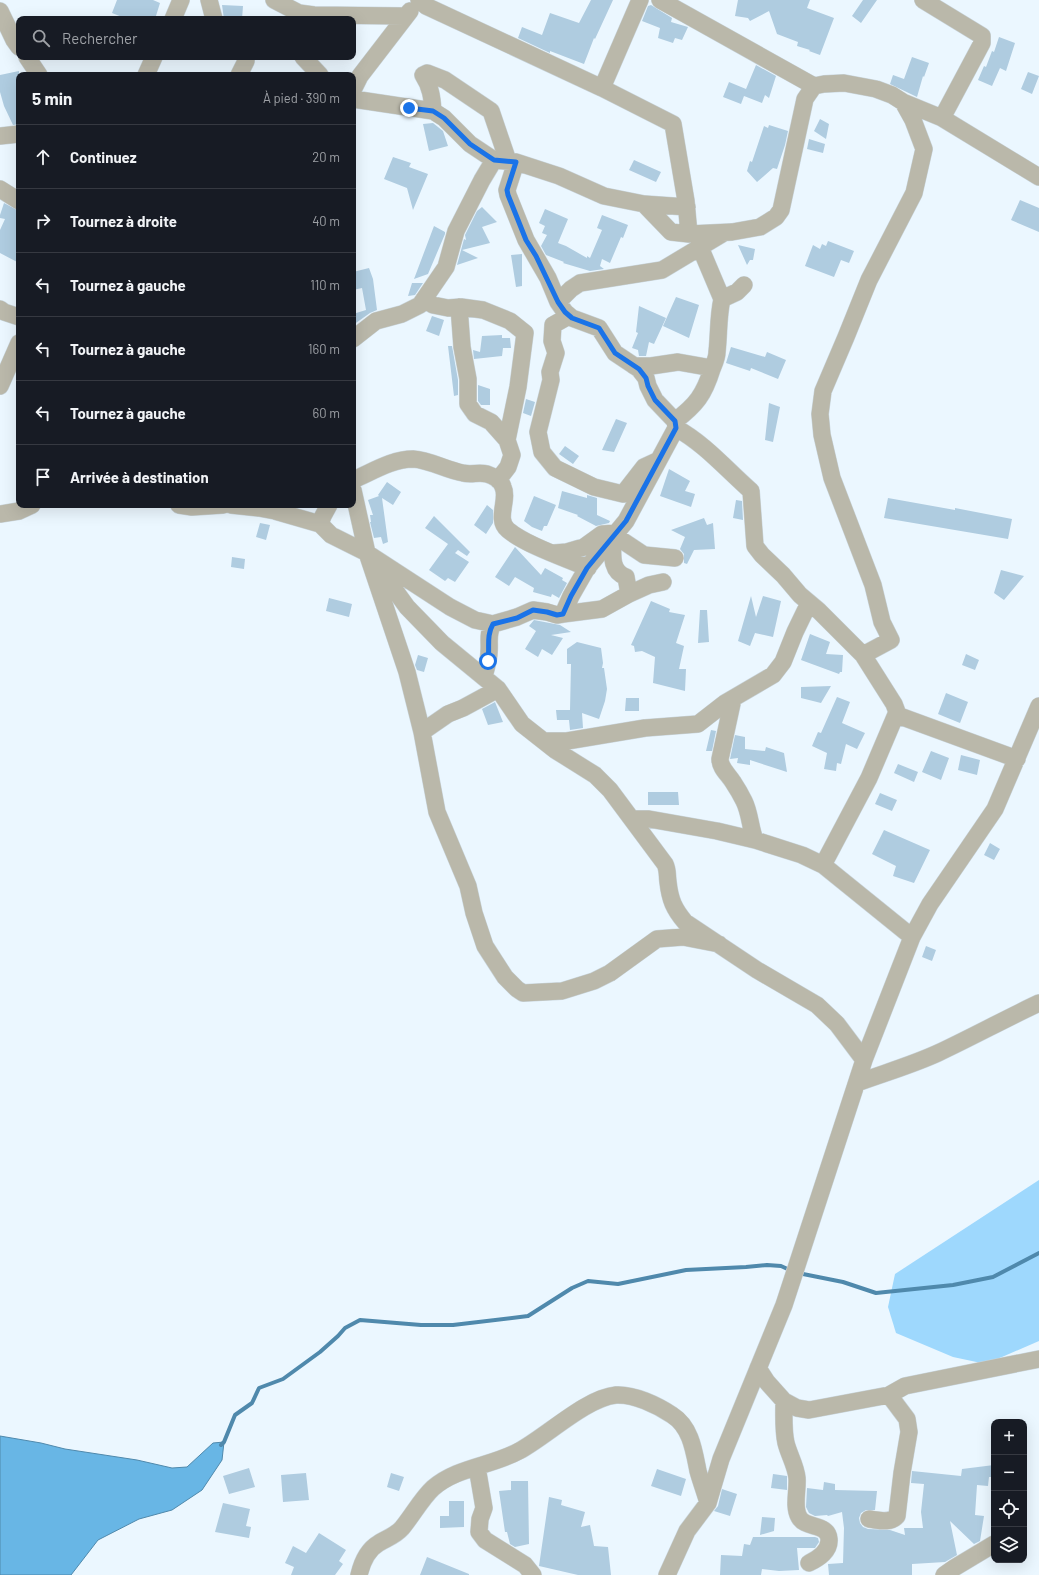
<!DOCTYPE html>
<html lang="fr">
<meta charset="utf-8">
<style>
body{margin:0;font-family:Barlow,sans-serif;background:#20242c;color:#f1f3f6}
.controls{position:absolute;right:12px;bottom:12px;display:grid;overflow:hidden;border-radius:8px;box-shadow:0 4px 16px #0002}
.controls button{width:36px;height:36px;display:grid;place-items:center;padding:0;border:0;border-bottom:1px solid #363941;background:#171b24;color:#f1f3f6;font:20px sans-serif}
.stop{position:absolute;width:12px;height:12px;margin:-9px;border:3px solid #1a73e8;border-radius:50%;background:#fff}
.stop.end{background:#1a73e8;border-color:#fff;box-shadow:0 1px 4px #0008}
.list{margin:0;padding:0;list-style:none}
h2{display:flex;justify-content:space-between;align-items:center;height:52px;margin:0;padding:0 16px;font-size:17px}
h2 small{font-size:13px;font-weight:400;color:#9ea1a6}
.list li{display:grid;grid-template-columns:26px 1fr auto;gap:12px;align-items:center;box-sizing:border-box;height:64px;padding:0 16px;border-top:1px solid #363941}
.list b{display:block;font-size:15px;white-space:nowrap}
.list em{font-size:13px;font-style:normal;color:#9ea1a6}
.icon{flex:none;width:22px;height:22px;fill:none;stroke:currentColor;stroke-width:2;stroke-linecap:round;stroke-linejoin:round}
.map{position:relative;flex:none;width:1039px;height:1575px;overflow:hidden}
.search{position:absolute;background:#171b24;box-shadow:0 4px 16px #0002;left:16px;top:16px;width:340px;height:44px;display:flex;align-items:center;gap:10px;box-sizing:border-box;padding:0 14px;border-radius:8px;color:#9ea1a6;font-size:15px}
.panel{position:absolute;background:#171b24;box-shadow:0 4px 16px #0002;left:16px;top:72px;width:340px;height:436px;border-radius:8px}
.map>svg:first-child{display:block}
.green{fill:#9ed8fd}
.water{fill:#68b6e5;stroke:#4f89ac}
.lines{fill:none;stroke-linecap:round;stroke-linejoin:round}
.stream{stroke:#4f89ac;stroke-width:4}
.building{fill:#afcce0}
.minor-casing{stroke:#c9d5dc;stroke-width:18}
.minor{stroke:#bab8aa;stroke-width:17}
.route{stroke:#1a73e8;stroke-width:5}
</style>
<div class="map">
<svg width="1039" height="1575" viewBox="0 0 1039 1575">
<rect width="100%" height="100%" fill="#ebf7ff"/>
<path class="green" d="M1039,1180v161l-53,23 -33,-7 -57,-24 -8,-26 7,-33z"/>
<path class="water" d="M0,1436l41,7 24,6 72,11 35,8 15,-1 26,-24 11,-1 -2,18 -20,30 -30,20 -33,9 -41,21 -27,35h-71z"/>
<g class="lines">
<path class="stream" d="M798,1273l45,9 33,11 77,-8 40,-8 46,-24
M221,1445l3,-3 11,-27 17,-12 7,-15 24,-9 37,-27 18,-16 7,-8 15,-8 61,5h32l75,-9 44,-28 16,-7 30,3 68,-14 60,-3 21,-2 14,1 11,5"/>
</g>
<path class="building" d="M117,0h36l7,3 -5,16h-28l-15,-6z
M591,0h22l-18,39 -1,-1 -10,26 -34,-13v2l-32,-15 4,-11 20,8 8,-22 29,10z
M738,0h72l-3,8 27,10 -14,37 -11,-4 1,-1 -13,-4 1,-4 -21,-8 -8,-23 -19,10 -2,-3 -13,-2z
M863,0h14l-16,23 -9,-7z
M222,5l21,1 -1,13h-18z
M651,5l21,13 -1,4 17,5 -6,13 -7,-2 -2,5 -15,-5 2,-10 -18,-7 6,-15z
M999,37l16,6 -9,28 -6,-3 -8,18 -14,-6 6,-14 2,1 6,-16 2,1z
M912,57l17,6 -5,14 -1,-1 -6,21 -27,-13 3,-9 11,4z
M756,65l20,11 -7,22 -4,-3 -3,8 -18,-7 -3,8 -18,-7 6,-15 17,7z
M19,71v53l-6,1 -9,-19 -4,-14v-17z
M1028,72l11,4 -7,18 -11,-5z
M820,119l9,5 -3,15 -12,-8z
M433,123l10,8 5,15 -19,5 -6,-27z
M769,125l19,6 -3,14 -8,24 -4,-1 -16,14 -10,-11 3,-10 2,1 12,-36 4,2z
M809,139l16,5 -2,9 -16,-4z
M393,157l18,6 -2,4 19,7 -15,36 -6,-22 -23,-9z
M634,160l27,12 -5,10 -27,-12z
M1020,200l19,8v24l-28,-12z
M4,203l15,8v52l-19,-10v-23l5,-11 -5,-1v-3z
M482,207l15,15 -15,5 8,16 -28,7 16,8 -21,7 7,-26 2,1 -1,-5 12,-24z
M545,209l23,10 -10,24 8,3 21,12v-2l3,2 12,-28 -5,-2 5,-13 26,10 -5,13 -2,-1 -11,26 -8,-4 -2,7 4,3 -14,2 -27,-8 1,-1 -18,-7 -5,-9 6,-11 -5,-2 3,-7 -6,-3z
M434,226l11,6v2l-17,40 -14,5z
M828,241l26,10 -5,12 -8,-3 -7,17 -29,-11 8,-21 7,4 2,-5 4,2z
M738,245l17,4 -2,11h-3l-3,5z
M522,254v32l-6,1 -5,-32z
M369,268l4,11 4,31 -7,3 -17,12v-11l13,-4 -4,-22 -9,2v-18z
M412,283h11l-8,12 -7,1z
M676,297l23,8 -10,33 -26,-12z
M639,306l27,12 -12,26 -5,-2 -3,14h-7l-1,-6 -6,-2 6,-15 -2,-1z
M432,316l12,4 -5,16 -13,-5z
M502,335v3h8l1,10h-8l-1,8 -28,3 -1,-9 7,2 2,-16z
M448,346h4l6,34v15l-4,1z
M731,347l34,10 2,-5 19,8 -8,19 -27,-11 -1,3 -24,-8z
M478,385l12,4v16h-9l-3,-4z
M526,399l9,3 -4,14 -8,-3z
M769,403l11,4 -7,35 -8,-2z
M616,419l11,4 -13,29 -12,-2z
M565,446l14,10 -6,8 -14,-10z
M669,469l21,12 -5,10 10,3 -4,13 -31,-11z
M387,482l14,10 -8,13 -11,-7 6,44 -5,2 -2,-7 -7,1 -4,-16h1l-1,-7h3l-5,-15 11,-4 -1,-1z
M562,491l25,7v-3l10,3v17l13,6 -1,2 -13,3 -19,-10 1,-1 -20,-7z
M534,496l22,9 -9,21h-3l-2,5 -10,-4 -8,-6z
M888,498l67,12v-2l57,11 -4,20 -124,-21z
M736,500l6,1 1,19 -10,-2z
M487,505l6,5v13l-7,11 -12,-9z
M434,516l36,36 -3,4 -9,-6 -3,3 14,9 -14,20 -7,-4 -3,3 -16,-11 19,-26 -23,-16z
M704,518l3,7 6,-2 2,26 -21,1 -7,14 -3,-1v-9l-4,-5 5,-12 -14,-7z
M260,523l10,2 -4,15 -10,-3z
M515,547l26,28 4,-7 18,10 -1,2 5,3 -8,15 -7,-4 -1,3 -18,-5 1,-4 -19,-11 -6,9 -14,-9z
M232,557l13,2 -1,10 -13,-2z
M1001,570l23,6 -20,24 -10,-7z
M751,596l5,21 7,-21 18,5 -8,36 -18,-4 -5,13 -12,-5z
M329,598l23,6 -3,13 -23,-6z
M651,601l19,8 -1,3 16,3 -9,28 8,3 -5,23h7l-1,22 -32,-8 2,-26 -13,-6 -7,1 -1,-6 -3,-1z
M700,610h7l2,32 -11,1z
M534,620l26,5 11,7 -20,3 12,3 -11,17 -10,-6 -4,8 -13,-8 11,-18 -7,-5z
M810,634l20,8 -4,12 17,1 -1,17h-2l-1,2 -38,-14z
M577,642l24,6 2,15 -1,5h2l3,21 -2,12 -6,18 -17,-6 1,15 -13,2 -1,-10h-12l-1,-10h14l1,-46h-4v-15z
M966,654l13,6 -4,10 -13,-5z
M418,655l10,3 -4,14 -7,-2 -2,-5z
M831,686l-10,17 -20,-5v-11z
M946,693l22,9 -8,21 -22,-9z
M837,697l13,5 -8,21 23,10 -8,16 -11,-5 -5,20 -4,-1 -1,8 -12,-2 3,-16 -15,-7 6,-14 3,1z
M626,698h13v13h-14z
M495,702l8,20 -15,3 -6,-16z
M711,730l5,1 -4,20h-6z
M735,735l10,2v12l20,2 1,-4 18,6 3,19 -37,-12v5l-13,-2 1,-5 -8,1z
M931,751l18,7 -8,22 -19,-8z
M961,755l19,5 -3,15 -19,-5z
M898,764l20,8 -4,10 -20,-9z
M648,792h30l1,13h-31z
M880,793l17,7 -5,11 -17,-7z
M884,830l46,20 -16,33 -21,-7 3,-10 -24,-12z
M990,843l10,6 -6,11 -10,-5z
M926,946l10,4 -4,11 -10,-4z
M994,1465v12h-5l-1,9 -11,-1 -2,30 9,1 -4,25 -6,3 -24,-23 7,34 -12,7 -33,2v11h-83l-1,-11 15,-1 1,-35 -2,-16 -14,4 -1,-1 -12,1 -6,-3 -3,-6 1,-19 16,2 1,-8 11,2v6l42,1 -2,19h-9l-5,3 -2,5 1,5 3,4 5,2 22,1 15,5 -1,-7h19l-2,-16 3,-28 -13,-1 1,-12 49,5 1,-7z
M249,1468l6,19 -26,7 -6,-18z
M657,1469l29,10 -5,17 -30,-10z
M306,1473l3,27 -26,2 -2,-27z
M391,1473l13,4 -5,14 -12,-4z
M773,1474l14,2v14l-16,-2z
M511,1481h17l1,63 -14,3 -5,-3 -3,-12h-2l-6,-41 12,-1z
M722,1489l15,5 -7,22 -16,-5 4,-5z
M549,1497l13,3 -1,5 24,7 -4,15 9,-2 4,21 14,1 3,28h-33l-39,-9z
M449,1501h15v26l-24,1v-12h9z
M223,1503l27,6 -4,17 5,1 -2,11 -34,-6z
M762,1517l13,1 -1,13 -14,4z
M319,1533l27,17 -7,11 4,3 -8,11h-44l3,-8 -9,-4 8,-17 13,7z
M753,1537h62l3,1 1,4 -4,6h-18l2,22 -20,1 -17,-2 -1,6h-41l1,-20 21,1 2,-12 6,1z
M427,1557l42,17v1h-49z"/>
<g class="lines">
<g class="minor-casing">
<path id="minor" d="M209,0l5,19
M274,0l25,13 15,2 91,1
M419,0l7,6 176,82 71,36 13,77 3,33
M660,0l154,86
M923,0l59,36v7l-40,75
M0,11l14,29 5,7
M173,19l8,-19
M27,57l12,18
M303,57l17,18
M146,75l8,-18
M239,75l7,-14v-4
M602,88l38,-88
M353,90l7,-14 50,-65
M353,99l80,12 11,7 26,26 24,16 22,2 43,14 45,20 40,8 27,28 18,2 43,-2 28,-5 16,-10 5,-7 24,-111 9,-13 10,-2 20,-1 32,6 16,6 11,7 39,16 97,59
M433,111c-1,-13 -2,-24 -10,-36l4,-2 18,7 46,31 17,50
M0,136l19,-2
M516,162l-9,28 1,5 18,45 22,38 10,24 7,10 7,6 27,10 16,25 24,16 7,9 2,8 7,14 20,21
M0,189l19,12
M644,204l43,3
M700,247l22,52
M424,299l9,6 15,3 13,-1 22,3 27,11 15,12 -7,54 -11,53 5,15 -4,12 -10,13
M558,302l13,-13 9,-6 82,-13 60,-36
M459,307l3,40 6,32v25l7,10 16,8 16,18
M0,309l4,3 15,5
M569,316l-16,9 -1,16 4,12 -6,19 1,8 -13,52 4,20 13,16 39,19 29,7 21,-27 13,-6
M353,339l23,-18 26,-7 18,-9 26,-38 10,-36 26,-51 12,-20
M634,366h17l27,-4 34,6
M0,386l19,-43
M676,428c29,16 50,41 75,63l4,55 7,9 21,20 17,20 19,16 44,44 31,49 3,8 -28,66 -46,87
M353,480c19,-8 39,-21 60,-21 17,1 33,11 50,14 8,2 16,-1 24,1 6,2 14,6 16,13 6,13 -8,32 5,43 18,15 57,28 80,38
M353,490l14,63 40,119 15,60 15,80 31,74 6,27 11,33 20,31 12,12 6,4 39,-2 32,-10 16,-8 47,-34 26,-2 36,7
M179,505l13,2 31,-2
M231,505l28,3 16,3 45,13 11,11 36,18 83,54 25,13 18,4
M0,514l19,-3 13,-6
M320,524l3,-8 6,-11
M614,535l30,20 31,3
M613,537c0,15 -4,34 13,40l3,17 20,-9 14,-3
M554,553l13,-1 17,-5 18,-13 14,-1
M376,564l31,43 35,36 56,46 24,35 33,26 40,25 15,15 55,74c3,6 2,11 3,18 2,18 6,27 17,40l72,48 60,35 20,19 27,36
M563,614l39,-5 27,-15
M863,655l28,-15 -9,-18 -9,-37 -41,-107 -10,-43 -2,-21 3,-23 23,-54 23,-57 45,-87 10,-44 -11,-29 -10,-18
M484,677c2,-9 5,-17 5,-25 1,-11 -2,-18 4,-28l24,-7 16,-7 14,2 10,3 6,-1 8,-18 16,-28 39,-47 50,-93 -1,-7c21,-16 29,-26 37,-52 2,-5 5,-11 5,-17 2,-18 1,-35 5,-53l15,-7 7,-7
M733,699l-13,60c0,9 8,15 13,23 4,6 8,13 11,19 6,12 6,26 11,39
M897,715l120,44
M422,732l26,-18 15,-6 35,-19
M544,741h23l78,-13 53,-4 27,-21 48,-28 10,-13 12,-30 14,-29
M632,819h17l68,12 38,9 47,15 21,10 89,72
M857,1083c27,-10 55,-18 81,-30 34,-16 67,-34 101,-50
M758,1368l9,14 17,19 13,7 12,2 80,-15 16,-9 134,-27
M784,1401c0,14 -1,29 2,42 3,12 10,23 11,35 1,12 -4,29 2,39 6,12 29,6 30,22 1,12 -10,19 -20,24
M477,1467l7,41 -4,11 -1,13 6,8 40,25 8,10
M869,1519c9,1 21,5 28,-3l5,-43 7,-41 -2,-13 -18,-24
M359,1575c3,-13 8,-25 20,-32 8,-5 16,-7 23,-15 10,-12 20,-30 31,-40 24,-21 59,-22 86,-37 28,-15 67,-53 97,-56 18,-1 41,10 56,20 19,12 22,36 26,56 3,11 7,21 10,32
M667,1575l20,-44 21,-28 13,-44 63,-154 80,-245 48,-123 18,-33 65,-95 44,-103
M944,1575l10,-7 40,-24"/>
</g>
<use href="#minor" class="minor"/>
</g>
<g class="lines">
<path class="route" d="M409,108l24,3 11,7 26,26 24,16 22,2 -9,28 1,5 18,45 10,16 22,46 7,10 7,6 27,10 16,25 24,16 7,9 2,8 7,14 20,21 1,7 -50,93 -39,47 -16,28 -8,18 -6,1 -10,-3 -14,-2 -16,8 -24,6c-7,12 -3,24 -5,37"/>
</g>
</svg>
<div class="controls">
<button>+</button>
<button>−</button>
<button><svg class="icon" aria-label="locate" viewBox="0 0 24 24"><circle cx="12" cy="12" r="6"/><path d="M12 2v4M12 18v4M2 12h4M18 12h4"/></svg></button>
<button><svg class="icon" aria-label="layers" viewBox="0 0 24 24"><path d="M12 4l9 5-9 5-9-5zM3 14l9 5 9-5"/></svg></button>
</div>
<div class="stop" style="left:488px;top:661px"></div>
<div class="stop end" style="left:409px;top:108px"></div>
<div class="search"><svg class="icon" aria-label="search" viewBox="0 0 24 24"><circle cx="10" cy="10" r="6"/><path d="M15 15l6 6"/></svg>Rechercher</div>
<section class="panel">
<h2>5 min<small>À pied · 390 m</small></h2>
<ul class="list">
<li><svg class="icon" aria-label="ahead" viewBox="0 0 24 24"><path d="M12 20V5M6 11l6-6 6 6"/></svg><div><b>Continuez</b></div><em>20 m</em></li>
<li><svg class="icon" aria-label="right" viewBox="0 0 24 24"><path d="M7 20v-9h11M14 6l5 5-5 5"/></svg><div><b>Tournez à droite</b></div><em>40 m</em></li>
<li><svg class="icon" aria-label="left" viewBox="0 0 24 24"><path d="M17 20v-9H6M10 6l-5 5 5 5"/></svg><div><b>Tournez à gauche</b></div><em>110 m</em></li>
<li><svg class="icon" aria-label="left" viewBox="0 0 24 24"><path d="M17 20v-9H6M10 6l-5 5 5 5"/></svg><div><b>Tournez à gauche</b></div><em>160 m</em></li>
<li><svg class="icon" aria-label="left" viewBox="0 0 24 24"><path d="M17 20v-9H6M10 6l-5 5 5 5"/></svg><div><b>Tournez à gauche</b></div><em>60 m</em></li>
<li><svg class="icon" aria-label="arrive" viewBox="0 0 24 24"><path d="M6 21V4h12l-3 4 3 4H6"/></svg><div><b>Arrivée à destination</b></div></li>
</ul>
</section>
</div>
